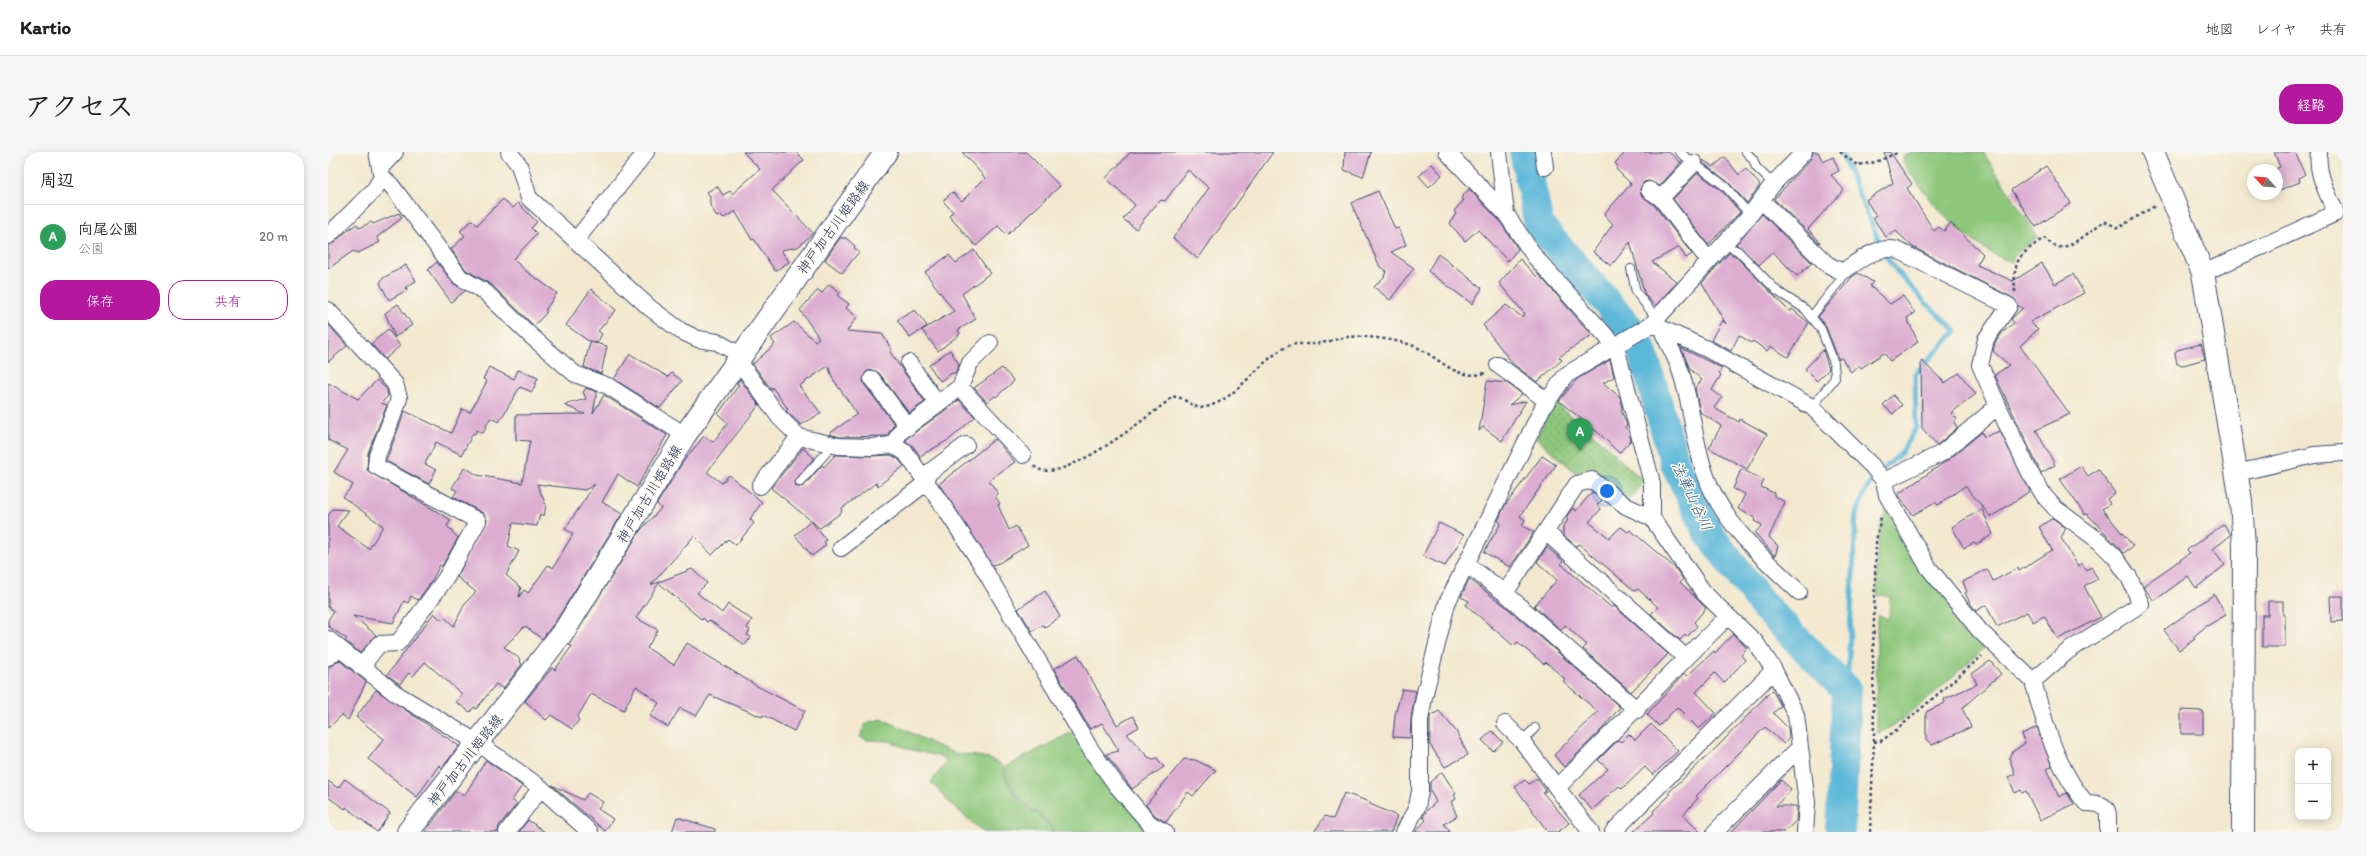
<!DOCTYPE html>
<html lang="ja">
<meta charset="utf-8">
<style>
body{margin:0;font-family:Itim,"Klee One",sans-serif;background:#f6f6f6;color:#222}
.controls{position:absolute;right:12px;bottom:12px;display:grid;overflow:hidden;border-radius:8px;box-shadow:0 2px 10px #0003}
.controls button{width:36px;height:36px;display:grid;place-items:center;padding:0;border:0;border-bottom:1px solid #e0e0e0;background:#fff;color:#222;font:20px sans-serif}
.compass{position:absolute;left:1919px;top:12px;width:36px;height:36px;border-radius:50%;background:#fff;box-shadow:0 2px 10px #0003;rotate:296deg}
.you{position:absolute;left:1279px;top:339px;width:14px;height:14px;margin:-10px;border:3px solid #fff;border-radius:50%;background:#1a73e8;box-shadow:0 0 0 6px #1a73e833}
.badge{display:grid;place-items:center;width:26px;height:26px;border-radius:50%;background:#b5179e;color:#fff;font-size:13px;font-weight:700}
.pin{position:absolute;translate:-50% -33px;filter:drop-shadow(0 1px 2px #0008)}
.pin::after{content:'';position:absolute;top:21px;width:14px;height:12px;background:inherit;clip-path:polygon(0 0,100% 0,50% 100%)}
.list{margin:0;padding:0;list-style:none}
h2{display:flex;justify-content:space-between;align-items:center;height:52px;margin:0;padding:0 16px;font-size:17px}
h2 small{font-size:13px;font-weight:400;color:#767676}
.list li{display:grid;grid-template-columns:26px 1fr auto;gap:12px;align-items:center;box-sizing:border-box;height:64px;padding:0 16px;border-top:1px solid #e0e0e0}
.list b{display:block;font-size:15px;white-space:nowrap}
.list p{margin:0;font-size:13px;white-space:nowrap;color:#767676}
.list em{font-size:13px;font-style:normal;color:#767676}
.actions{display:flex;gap:8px;padding:12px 16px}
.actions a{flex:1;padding:9px 0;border:1px solid #b5179e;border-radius:16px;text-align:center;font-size:14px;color:#b5179e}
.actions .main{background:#b5179e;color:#fff}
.map{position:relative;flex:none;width:2015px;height:680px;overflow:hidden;border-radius:16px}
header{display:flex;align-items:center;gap:24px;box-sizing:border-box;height:56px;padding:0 20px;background:#fff;border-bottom:1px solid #e0e0e0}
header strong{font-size:19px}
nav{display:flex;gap:22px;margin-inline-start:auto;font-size:14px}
.intro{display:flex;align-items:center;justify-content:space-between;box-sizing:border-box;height:96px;padding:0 24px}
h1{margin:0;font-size:28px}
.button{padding:10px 18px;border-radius:16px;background:#b5179e;color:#fff;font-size:14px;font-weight:700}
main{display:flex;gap:24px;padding:0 24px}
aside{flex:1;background:#fff;border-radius:16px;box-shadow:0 2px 10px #0003}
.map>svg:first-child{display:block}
.grass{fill:#8dc77c;stroke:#547b6d}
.park{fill:url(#park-dots);stroke:#547b6d}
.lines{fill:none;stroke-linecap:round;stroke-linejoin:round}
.stream{stroke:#5bb7d9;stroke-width:5}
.river{stroke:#5bb7d9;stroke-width:30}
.building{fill:#dcacd1;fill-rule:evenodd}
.lane-casing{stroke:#3b4b6f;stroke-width:10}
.street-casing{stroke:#3b4b6f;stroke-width:18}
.secondary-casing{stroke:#3b4b6f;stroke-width:24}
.primary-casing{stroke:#3b4b6f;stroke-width:24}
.path{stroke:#3b4b6f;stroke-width:2.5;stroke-dasharray:3 3;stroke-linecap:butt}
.lane{stroke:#fff;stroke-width:8}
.street{stroke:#fff;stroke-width:16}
.secondary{stroke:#fff;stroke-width:22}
.primary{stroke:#fff;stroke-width:22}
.labels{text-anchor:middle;stroke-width:3;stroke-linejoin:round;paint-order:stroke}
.street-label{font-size:14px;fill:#1b2f5e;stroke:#fbf7ec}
.water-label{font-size:15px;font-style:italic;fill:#2e5883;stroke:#fbf7ec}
</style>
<header>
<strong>Kartio</strong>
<nav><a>地図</a><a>レイヤ</a><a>共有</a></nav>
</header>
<div class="intro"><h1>アクセス</h1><a class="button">経路</a></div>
<main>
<aside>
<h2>周辺<small></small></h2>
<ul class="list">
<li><span class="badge" style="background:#2e9e5b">A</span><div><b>向尾公園</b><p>公園</p></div><em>20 m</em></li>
</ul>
<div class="actions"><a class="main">保存</a><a>共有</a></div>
</aside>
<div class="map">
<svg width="2015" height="680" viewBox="0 0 2015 680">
<defs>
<pattern id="park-dots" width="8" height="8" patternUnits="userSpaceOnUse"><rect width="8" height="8" fill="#8dc77c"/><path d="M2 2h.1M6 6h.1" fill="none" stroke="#72a269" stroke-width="1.8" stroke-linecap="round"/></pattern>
</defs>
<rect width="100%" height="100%" fill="#fbf7ec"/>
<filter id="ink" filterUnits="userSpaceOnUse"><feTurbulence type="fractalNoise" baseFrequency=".025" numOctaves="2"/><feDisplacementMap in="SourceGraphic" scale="8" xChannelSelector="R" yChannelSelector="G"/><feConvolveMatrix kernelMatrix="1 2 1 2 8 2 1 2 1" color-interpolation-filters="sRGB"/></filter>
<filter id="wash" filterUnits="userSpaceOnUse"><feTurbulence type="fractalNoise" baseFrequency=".012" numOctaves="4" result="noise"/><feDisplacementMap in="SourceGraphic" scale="16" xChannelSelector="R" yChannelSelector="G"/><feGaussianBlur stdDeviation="0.9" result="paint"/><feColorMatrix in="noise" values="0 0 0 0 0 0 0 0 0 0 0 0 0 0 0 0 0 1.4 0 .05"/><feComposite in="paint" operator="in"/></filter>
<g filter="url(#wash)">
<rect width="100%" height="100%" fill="#f3e8cf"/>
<path class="grass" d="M1583,0h72l55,85 -23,18 -3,7c-42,-13 -86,-63 -109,-100l1,-6z
M1559,358l103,133c-21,18 -90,85 -112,90l-2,-12 1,-103 2,-3 10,4 1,-22 -8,-2 -4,1c-4,-15 -1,-74 9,-86z
M554,567c23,9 44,23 67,32 21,8 31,0 54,15 3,22 14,30 28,46l6,1 18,19h-72l-35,-31 -17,-19 16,-20 -6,-5 -33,-8 -19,-8 -22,-1 -7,-3 6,-14z
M744,580l77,97 -2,3h-91l-18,-20 -6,-1c-12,-14 -26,-25 -27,-44z"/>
<path class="park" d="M1226,250l61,51v2l30,27 -16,18 -33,-30 -21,2 -39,-34z"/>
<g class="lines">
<path class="stream" d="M1513,0l43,101 11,16 30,33 31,29 -41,43 1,54 -15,25 -28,25 -9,16 -8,21 -9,176"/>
<path class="river" d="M1196,0l15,73 92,105 10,17 34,116 34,71 54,71 84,86 -7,141"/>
</g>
<g id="blocks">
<path class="building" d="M415,0h53l8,8 -32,30 41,43 -15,14 -17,3 8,12 -14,9 -21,-32 -2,1 -17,-29 -11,7 -3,-3 -4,2 -7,-12v-8l-3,-5 10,-6 6,9 7,-4 2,3 28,-25z
M634,0h64l34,34 -53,49 -9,-9 -22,20 -27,-30 4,-4 -10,-11 9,-9 10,9 23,-23z
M803,0h142l-75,107 -25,-21 36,-50 -21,-18 -23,31 -4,-1 -6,6 -19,23 -13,-10 12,-14 -29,-27z
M1017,0h26l-8,25 -19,-7z
M1298,0h43l11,10 2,-1 -22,25 -11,-5 -5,1 -4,7 1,6 13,10 38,49 -6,4 -7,-11 -27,15 25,20 -22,24 -10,-11 -15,-53 -19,24 -18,-14 20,-28 -9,-10 27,-30 -15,-15 2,-2 -3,-4z
M1485,0h5l5,10 10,-5 6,14 -8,4 13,15 -36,39 12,13 -1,1 -45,-44 37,-40z
M1556,0h6l22,32 -5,4 27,43 5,-4 5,4 7,-8 32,31 -6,11 36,16 29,-18 13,21 18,-10 11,19 -54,29 8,7 -18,17 50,68 -34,16 19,35 -14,8 -46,-98 14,-10 -16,-14 2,-8 7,-10 12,-10 -3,-4 12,-11 -5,-2 -5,-8 -100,-51 -17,-16 -10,6 -13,-19 3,-2 -10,-16 27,-17z
M1946,0h21l10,23 -6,3 1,4 -23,9v-23l3,-1z
M1397,5l14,18 7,-6 14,16 -13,18 -19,-21 -25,-19v-3l10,7z
M1104,12l10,11 -13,12 -10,-11z
M1718,14l25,37 -35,24 -25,-37z
M1370,21l23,17 19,22 -32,33 -35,-46z
M1141,37l30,31 19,29 -10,12 -30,-31 -13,11 -15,-17 6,-11 -2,-2 10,-11 -3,-2z
M1050,39l17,38 4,-1 7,17 -15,7 23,16 -24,32 -16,-13 10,-10 2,-6 -6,-4 -29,-64z
M175,47l10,9 5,-5 19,19 -6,6 6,6 -24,25 13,12 31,22 -11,16v4l-12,13 -42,-41 -26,-15 -15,-21 14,-13 -5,-5 12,-11 5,5z
M71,61l3,5 -25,19 3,5 -22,11 -5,-2 -25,18v-24l6,-2 14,-13 9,-6 3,4 11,-6 2,2z
M1434,62l50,49 -15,13 -24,-24 -14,13 -23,-21z
M512,86h6l9,8 -1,2 5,4 -17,21 -17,-13z
M646,98l16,23 -28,21 14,25 -18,11 2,4 -22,17 -16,-21 32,-19 -29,-39 24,-17 7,8z
M1401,101l6,3 55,56 2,-3 17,14 -21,34 -18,-11 -3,5 -14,-10 -2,2 -12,-8 -8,16 -20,-11 11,-20 4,4 -24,-41z
M1110,102l44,34 -10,16 -44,-33z
M1192,107l17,18 2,-2 53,60 -33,22 3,3 -25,22 -24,-18 -30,-39 23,-20 16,12 3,-3 -26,-31z
M109,110l16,21 12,8 -14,11 -23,-32z
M78,113l10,16 -10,6 1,3 -18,10 -9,-17 3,-5z
M1530,121l15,9 -3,4 20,18 13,-8 12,17 -8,5 11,24 -28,19 -6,-8 -23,15 -3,-3 -7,7 -10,-15 -2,3 -13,-33 -8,-10 34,-40z
M501,132l11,8 -2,4 11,8 -3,4 11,9 -10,14 35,3 10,16 -2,2 35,50 -16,11 -30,-40 -8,-3 -5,2 -3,8 1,4 30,40 -7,12 -47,1 -11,-3 28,-20 -24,-35 -5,-13 -29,20 22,27 -20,12 -15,-14 2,-2 -16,-22 -1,2 -19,-26h2l21,-19 -4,-6 23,-16 21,19 4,-3 -19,-28 18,-20 4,3z
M263,137l25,21 -18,21 4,3 -5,9 -10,-3 -21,-15z
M70,152l14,21 -17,12 -10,-24z
M587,158l12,16 -17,12 -13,-18z
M0,172l19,22 -19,16z
M60,177l12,17 -15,13 -14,-15z
M262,190l17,4 -6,28 -17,-7z
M1873,192l4,15 -22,6 -6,-1 -2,-11 2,-3z
M1353,196l41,20 -3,5 2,2 -9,15 10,7 -8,11 25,14 1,-3 27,15 -20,35 -38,-21 12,-22 -21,-14 -5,-24 7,-8 -12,-11z
M622,198l9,14 -4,9h-3l-12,8 -11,-16z
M1495,198l6,19 -12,12 -12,-12z
M302,202l38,23 4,-4 10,8 -22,27 -46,-29z
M1282,208l4,17 -11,6 17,14 2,12 -1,1 6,15 -2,3 4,4 2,8 -12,13 -18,-18 -42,-34 18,-22z
M1593,208l24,23 14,-10 17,21 -25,19 6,6 -3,3 3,6 -20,17 -15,-17z
M161,215l25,12 4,-9 20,8 -6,14 -12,-5 -21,35 -9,-4 -7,15 -6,-3 -2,4 -2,-1 -11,22 -26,-13 -11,22 11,6 -7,14 -43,-23 19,-50 46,22 11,-24 8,3 17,-31 -4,-2z
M674,216l12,13 -18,16 -1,-1 -8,6 -13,-14z
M412,227l19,26 -52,67 15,11 7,-8 33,27 -12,17 4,4 -18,22 -8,-6 -16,16 -18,-19 -43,49 41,-16 15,14 -10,10 25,20 6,-9 24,16 -5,8 3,2 -3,5 4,2 -6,8 -36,-25 -2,2 -4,-4 -1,2 -43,-37 -23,35 22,12 -11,18 27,17 13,-22 70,43 48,25 -11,20 -31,-16 -1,2 -52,-22 -14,21 -16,-8 -12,19 -18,-11 9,-13 -23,-17 -12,24 -33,-16 -14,24 2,2 -7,9 -21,-14 -5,5 -21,-19 27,-33 3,2 17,-24 -3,-1 71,-114 21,-23 -4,-4 25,-41 22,-27 9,6 15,-19 -10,-9 21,-29 -2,-1z
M49,228l10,10 1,6 -7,7 6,2 -19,48 -1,17 84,50 -4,6 11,12 -16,28 -2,-1 -9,17 -13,18 -7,-4 -3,7 -4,-2 -11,22 -40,-7 23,19 -16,18 -15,-12 2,-2 -19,-13v-6l6,-9 -6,-4v-91l5,-7 16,1 -12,16 32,23 14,-23 -40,-29 10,-12 -19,-13 14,-22 -20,-10v-57l30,16z
M1159,229l20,2 15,11 -13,11 17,-4 -24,40 -19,-14 -4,4z
M258,236l11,4 -4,21 11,-18 63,40 -30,52 -19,-13 -16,28 20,12 -66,107 -14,18 -17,-13 -21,21 16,12 -1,2 3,3 -19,25 -7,-5 -20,25 -2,-2 -4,5 -14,-10 6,-8 -37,-32 -12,14 -4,-3 -9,11 -13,-9 47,-62 7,7 3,-3 10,9 11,-23 11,-11 -19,-15 30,-57 -4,-7 -30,-16 4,-6 -5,-3 13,-21 12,8 45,8 8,-42 -14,-1v-25l69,-1 -21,-9 22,-6 -3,-7zM209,332l48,6 10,-6 -30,45 8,5 -20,34 -5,-3 -20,28 -4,-3 -5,7 2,-9 -15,-13 13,-24 -11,-5 5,-23 24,3 3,-12 4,2 2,-11z
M1565,243l9,10 -9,9 -10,-9z
M631,248l16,17 -25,22 -30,17 -7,-10 -7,-5 1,-3z
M1672,279l30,60 -39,26 -26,-31 -27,19 -3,-3 -22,13 -15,-21 50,-34 34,-28 2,5z
M667,287l20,23 -26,18 9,14 -3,2 5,8 -2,1 11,25 7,-4 12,19 -29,18 -7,2 -53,-81z
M475,296l11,10 -19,23 1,5 3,1 5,-1 18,-21 2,2 11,-12 36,1 20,-1 7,4 6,7 -26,20 -2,-3 -35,26 1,3 -22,16 -49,-40z
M1214,304l14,9 -36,51 5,4 -3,6 12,6 -24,35 -26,-15 17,-29 -3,-2 6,-14z
M1753,314l7,10 10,-7 17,24 -8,6 3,5 -8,5 31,37 -9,7 -37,-39 -2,1 -25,-36z
M1413,317l23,11 -3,7 13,6v3l11,6 -16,35 9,9 -3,10 -20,-23 7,-8 -8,-4 1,-3 -17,-9 7,-15 -12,-5z
M1264,340l10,8 -5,5 4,4 -12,13 20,16 12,-11 7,5 2,-2 4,3 41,35 8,11 -3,3 26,26 -12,14 3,4 -10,11 -2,-2 -5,5 -29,-26 7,-7 -20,-18 -3,2 -56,-47 -3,2 -13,-11v-8l5,-7 -2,-2 3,-5 4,-5 3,3z
M1654,357l11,25 -17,11 -2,-2 -10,5 -12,-21z
M1725,366l13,10 -5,10 17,28 4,-3 4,7 5,-3 7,12 -14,7 17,31 -43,22 -14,-23 -11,6 -6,-10 -30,15 -11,-22 -10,6 -5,-7 -6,-11 2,-1 -4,-10 24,-13 6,12 25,-13 1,3 33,-21 -13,-23z
M483,369l15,19 -2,2 2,3 -14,11 -17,-21z
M1111,371l25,12 -19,31 -22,-10z
M1896,372l7,11 -18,14 12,16 -29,23 -8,-12 -34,25 -11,-15 47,-33 -3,-3z
M1219,395l16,14 -2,3 51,44 2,-2 54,48 -37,38 -48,-43 4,-4 -22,-20 -4,5 -27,-24 23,-26 -20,-18z
M1141,427l36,27 115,101 -16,20 -40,40 -10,-12 44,-43 -35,-31 2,-2 -19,-17 -2,2 -27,-22 -3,4 -48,-41 3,-4 -8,-4z
M717,439l15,26 -15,10 -2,-2 -11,6 -14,-22z
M1886,442l12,21 -21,12 -12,10 2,2 -16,11 -15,-20z
M2002,444h13v25l-12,1z
M1940,449h15v14h2v32h-23v-32h6z
M1405,482l14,14 -6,7 4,5 -21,23 -9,-10 -19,19 20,21 -17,16 -22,-22 -18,19 -12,-12 37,-40 3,2 27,-25 1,2z
M750,503l39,70 16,-9 6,11 -12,7 21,23 5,2 4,-1 7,9 -32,22 -26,-35 13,-3 -17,-28 -12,6 -36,-60z
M11,508l27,22 -18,38 -6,-5 -14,13v-60z
M1662,509l11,13 -39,34 9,19 -39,18 -6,-6v-27l19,-9 -1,-4 33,-15 -5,-10z
M1074,537l14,2 -5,27 -1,20 -17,-1 2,-22z
M48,538l83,56 -17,22 -3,-3 -22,32 -49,-38 16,-20 -28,-22z
M1444,538l9,16 -8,7 15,15 1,10 -5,6 -19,-17 -69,69 2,2 -15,17 17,17h-67l21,-19 -1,-2 16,-15v-4l48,-45z
M1853,558l22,1v23h-22z
M1111,559l17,20 12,24 -23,12 -15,-22v-29z
M1323,572l27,27 -25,24 -8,-8 -23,22 -3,-3 -27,24 -13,-15 29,-26 -10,-9 20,-20 3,2 8,-8 6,6z
M1709,575l15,39 -5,3 12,28 8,-4 7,11 -34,16 -14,-29 -4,2 -1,-3 -6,3 -7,-16 7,-3 -6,-16 2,-5 14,-10 -3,-9z
M1164,579l11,11 -10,9 -11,-11z
M856,607l11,1 21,10 -23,26 -5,-4 -22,30 -10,-6 -10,-11z
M158,608l36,26 -10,14 5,4 -18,22 -1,6h-73l31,-41 8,5z
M1114,620l14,22 -2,1 2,4 -5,3 6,14 -13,8 6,8h-35l11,-12 -3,-3 3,-6 10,-9 -6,-12v-8z
M1209,626l9,13 -3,2 26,30 -11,9h-10l-33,-45 10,-7 4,4z
M17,627l45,34 -13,19 -31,-25 -1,2 -17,-12v-16l10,7z
M1453,628l10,9 -15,17h21l-1,15 -12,11h-53z
M224,633l31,15 5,-7 15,9 -5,7 15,10 -8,12z
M1016,641l26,9v2l27,12 -6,16h-77l11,-16 8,3z
M349,665l38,12v3h-43z
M200,668l17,12h-26z"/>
</g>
</g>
<g filter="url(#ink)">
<use href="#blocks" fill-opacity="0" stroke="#3b4b6f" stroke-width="1"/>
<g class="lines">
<g class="lane-casing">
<path id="lane" d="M1351,0l46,34 25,29
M1418,0l7,7 3,8 17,17
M1395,92l15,7 39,40 28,18 16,20 13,34 1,15 -23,29
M1303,117l5,23 21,27
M1484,164l30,-38v-6
M472,330l33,-37
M1194,589l13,-13"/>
</g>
<g class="street-casing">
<path id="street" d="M181,0l10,13 10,33 121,110 31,23 17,8 19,3 24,13
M1119,0l59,62 29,43 81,90 36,136v35l52,75 52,50 18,27 22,45 11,88 -2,29
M1171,0l7,62
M1215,0l2,15
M53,15l14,-15
M54,25l9,8 69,92 25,15 46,44 44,38 33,12 77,49
M1321,38l12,8 48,63
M1333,46l33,-35
M0,84l47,-47 7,-12 -5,-25
M248,88l70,-88
M1875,121l133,-60c-8,-19 -20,-39 -17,-61
M0,158l67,74 4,14 -2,7 -20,51 -1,10 102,55 -32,57 -48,65 -19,1 -18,23
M1324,172l55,25 105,58 60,59 12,15 3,14 41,72 52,64 53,50 35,-30 73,-47 -12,-27 -14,-20 -16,-16 -43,-32 -11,-12 -15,-24 -32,-67 -18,-41 6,-26 23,-33 -112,-56c-20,-5 -38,11 -55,22l-15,-8 -65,-63
M1333,176c5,13 14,26 18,39 13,35 14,74 27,109 17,48 57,82 93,116
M410,208l41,57 20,20 40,9 32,1 22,-2 12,7 41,58 32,49 113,191 26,36 33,38 15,8
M581,211l29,41
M1170,213l49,36
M544,227l36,48
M632,235l63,68
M565,293l7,-13 60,-45 10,-24 20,-20
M1909,321l77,-18 29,-2
M595,325l43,-32
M1556,329l58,-28 56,-47
M432,334l39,-49
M1218,380l140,126
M513,396l86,-66
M1138,412l39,29 132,117
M1177,441l72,-109 15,-4 34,26 26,12
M0,487l67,54 83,50 63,45 49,44
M0,505l11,-9
M1705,529c12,43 23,87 53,122 25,1 22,6 22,29
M1177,572l17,17 35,47
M179,680l34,-44
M1076,680l13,-25 3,-16v-71l4,-23 23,-94 96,-196 23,-32 86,-51 98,-109 23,-31 31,-32
M1263,680l-34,-44 170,-171
M1285,680l161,-162
M1387,680l85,-85"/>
</g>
<g class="secondary-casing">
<path id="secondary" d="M1825,0l50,121 38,228 3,45 -1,286"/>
</g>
<g class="primary-casing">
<path id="primary" d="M80,680l158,-204 119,-193 201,-283"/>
</g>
<path class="path" d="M1512,0l17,13 19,-3 23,-10
M1687,140c-2,-33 3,-36 29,-54 4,3 8,7 13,9 13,3 37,-19 47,-26l14,7 37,-22
M706,314c23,25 118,-53 139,-69 12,-2 19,14 33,10 30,-7 52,-45 80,-60 7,-4 13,-3 20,-3 15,1 28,-5 42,-7 16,-2 51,3 66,9 24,10 42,36 71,27
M1546,590l7,-1 13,-9 88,-76
M1542,680l4,-90 -1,-84 3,-117 5,-24"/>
<use href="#lane" class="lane"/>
<use href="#street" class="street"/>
<use href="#secondary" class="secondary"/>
<use href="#primary" class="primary"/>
</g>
</g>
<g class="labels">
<g class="street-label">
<text transform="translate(505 75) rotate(-54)" y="5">神戸加古川姫路線</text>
<text transform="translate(321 342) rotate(-59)" y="5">神戸加古川姫路線</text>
<text transform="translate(137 608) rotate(-52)" y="5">神戸加古川姫路線</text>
</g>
<g class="water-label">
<text transform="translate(1364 344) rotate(65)" y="5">法華山谷川</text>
</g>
</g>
</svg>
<div class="controls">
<button>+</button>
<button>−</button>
</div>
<svg class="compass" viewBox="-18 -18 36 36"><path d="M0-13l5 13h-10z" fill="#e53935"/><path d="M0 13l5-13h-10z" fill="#767676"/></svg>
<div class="you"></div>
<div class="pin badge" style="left:1252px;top:299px;background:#2e9e5b">A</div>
</div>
</main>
